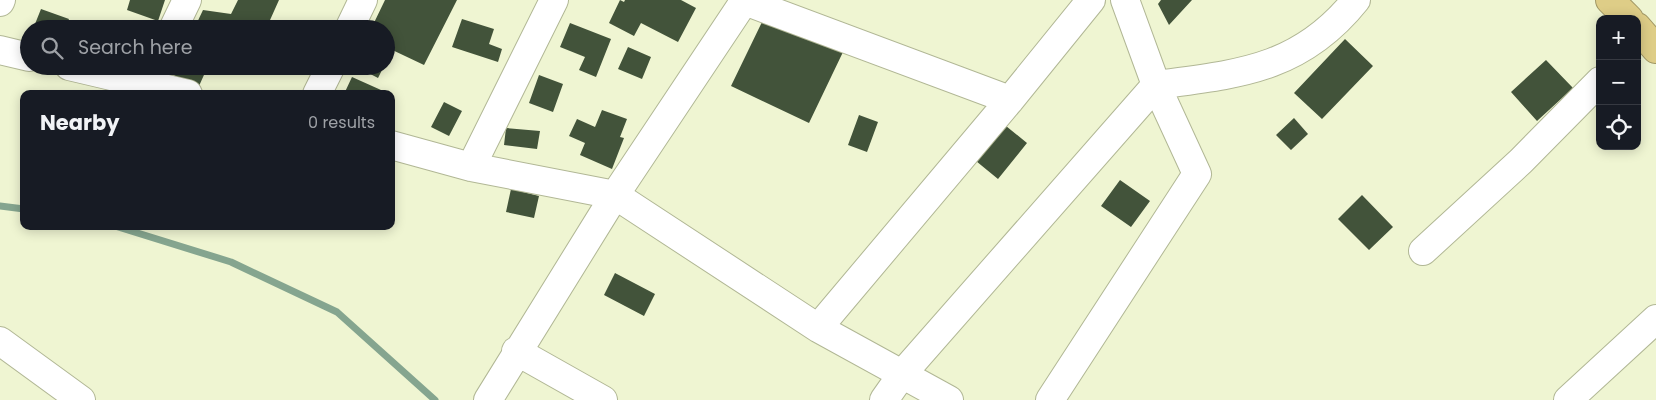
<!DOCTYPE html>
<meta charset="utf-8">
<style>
body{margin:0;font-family:Poppins,sans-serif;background:#20242c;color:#f1f3f6}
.controls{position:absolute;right:15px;top:15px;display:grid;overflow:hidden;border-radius:10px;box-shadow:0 2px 12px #0003}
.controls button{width:45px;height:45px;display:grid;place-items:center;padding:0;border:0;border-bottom:1px solid #363941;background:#171b24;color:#f1f3f6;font:25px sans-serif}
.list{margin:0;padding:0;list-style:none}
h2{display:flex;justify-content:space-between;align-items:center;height:65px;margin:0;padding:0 20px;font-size:21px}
h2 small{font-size:16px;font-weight:400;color:#9ea1a6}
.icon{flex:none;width:28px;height:28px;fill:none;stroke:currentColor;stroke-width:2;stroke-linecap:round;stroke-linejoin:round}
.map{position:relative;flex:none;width:1656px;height:400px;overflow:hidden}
.search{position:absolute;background:#171b24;box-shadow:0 2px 12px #0003;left:20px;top:20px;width:375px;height:55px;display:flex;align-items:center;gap:12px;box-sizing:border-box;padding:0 18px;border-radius:28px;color:#9ea1a6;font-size:19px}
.panel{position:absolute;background:#171b24;box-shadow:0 2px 12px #0003;left:20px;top:90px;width:375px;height:140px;border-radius:10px}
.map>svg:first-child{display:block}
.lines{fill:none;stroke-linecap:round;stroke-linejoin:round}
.stream{stroke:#85a58f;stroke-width:7}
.building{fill:#42533a}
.minor-casing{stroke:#b1b795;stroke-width:30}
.highway-casing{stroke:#a09664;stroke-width:30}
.minor{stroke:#fff;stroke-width:28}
.highway{stroke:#decd87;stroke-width:28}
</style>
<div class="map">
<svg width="1656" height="400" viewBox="0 0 1656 400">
<rect width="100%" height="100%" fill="#eff5d2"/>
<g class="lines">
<path class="stream" d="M0,206l24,3
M115,226l116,36 106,50 98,88"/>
</g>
<path class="building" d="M130,0h35l-7,21 -31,-11z
M238,0h41l-13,29h-72l9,-19 28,4z
M385,0h72l-33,65 -38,-18v-18h-15z
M620,0l4,2 1,-2h56l15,8 -18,34 -37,-19 -7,13 -25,-13z
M1161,0h31l-23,25 -11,-21z
M41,9l28,10 -4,10h-32z
M462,19l32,10 -5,15 13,5 -4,13 -46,-15z
M762,22l81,30 -34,71 -78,-37z
M570,23l41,16 -15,38 -17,-7 6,-13 -25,-10z
M1345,39l28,27 -51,53 -28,-26z
M628,47l23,10 -9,22 -24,-10z
M1546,60l27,28 -36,33 -26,-29z
M177,66h31l-9,20 -26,-11z
M355,66h29l-6,12z
M539,75l24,9 -10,28 -24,-9z
M352,77l29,13 -2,4h-35z
M444,102l18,9 -13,25 -18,-9z
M602,110l25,9 -7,18 4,1 -12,31 -32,-14 5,-12 -16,-7 8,-17 18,8z
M859,115l19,7 -11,30 -19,-7z
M1294,118l14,16 -17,16 -15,-15z
M1006,126l21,17 -29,36 -22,-18z
M506,128l34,3 -3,18 -33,-4z
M1120,180l30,21 -19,26 -30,-21z
M511,189l28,7 -5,22 -28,-6z
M1362,195l31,32 -24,23 -31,-31z
M615,273l40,21 -11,22 -40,-21z"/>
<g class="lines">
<g class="minor-casing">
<path id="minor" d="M742,0l268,100
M1125,0l31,85c82,-11 144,-15 200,-85
M0,2l1,-2
M173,29l14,-29
M349,29l14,-29
M0,50l29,7
M69,66l119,28
M317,94l14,-28
M391,145l80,22 144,28 203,133 131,72
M471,167l83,-167
M1423,251l98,-90 79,-80
M818,328l192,-228 81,-100
M0,341l81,59
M516,351l87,49
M488,400l127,-205 130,-195
M884,400l19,-27 253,-288 41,89 -147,226
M1568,400l88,-81"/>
</g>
<g class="highway-casing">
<path id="highway" d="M1610,0l19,19
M1637,27l19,22"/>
</g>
<use href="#minor" class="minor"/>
<use href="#highway" class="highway"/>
</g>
</svg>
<div class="controls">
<button>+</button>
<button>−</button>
<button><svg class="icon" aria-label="locate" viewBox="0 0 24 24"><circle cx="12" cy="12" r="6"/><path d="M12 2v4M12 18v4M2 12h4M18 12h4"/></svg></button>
</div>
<div class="search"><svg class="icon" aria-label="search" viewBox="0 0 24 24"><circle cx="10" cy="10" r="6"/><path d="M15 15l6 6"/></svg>Search here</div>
<section class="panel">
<h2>Nearby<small>0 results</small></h2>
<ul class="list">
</ul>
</section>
</div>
